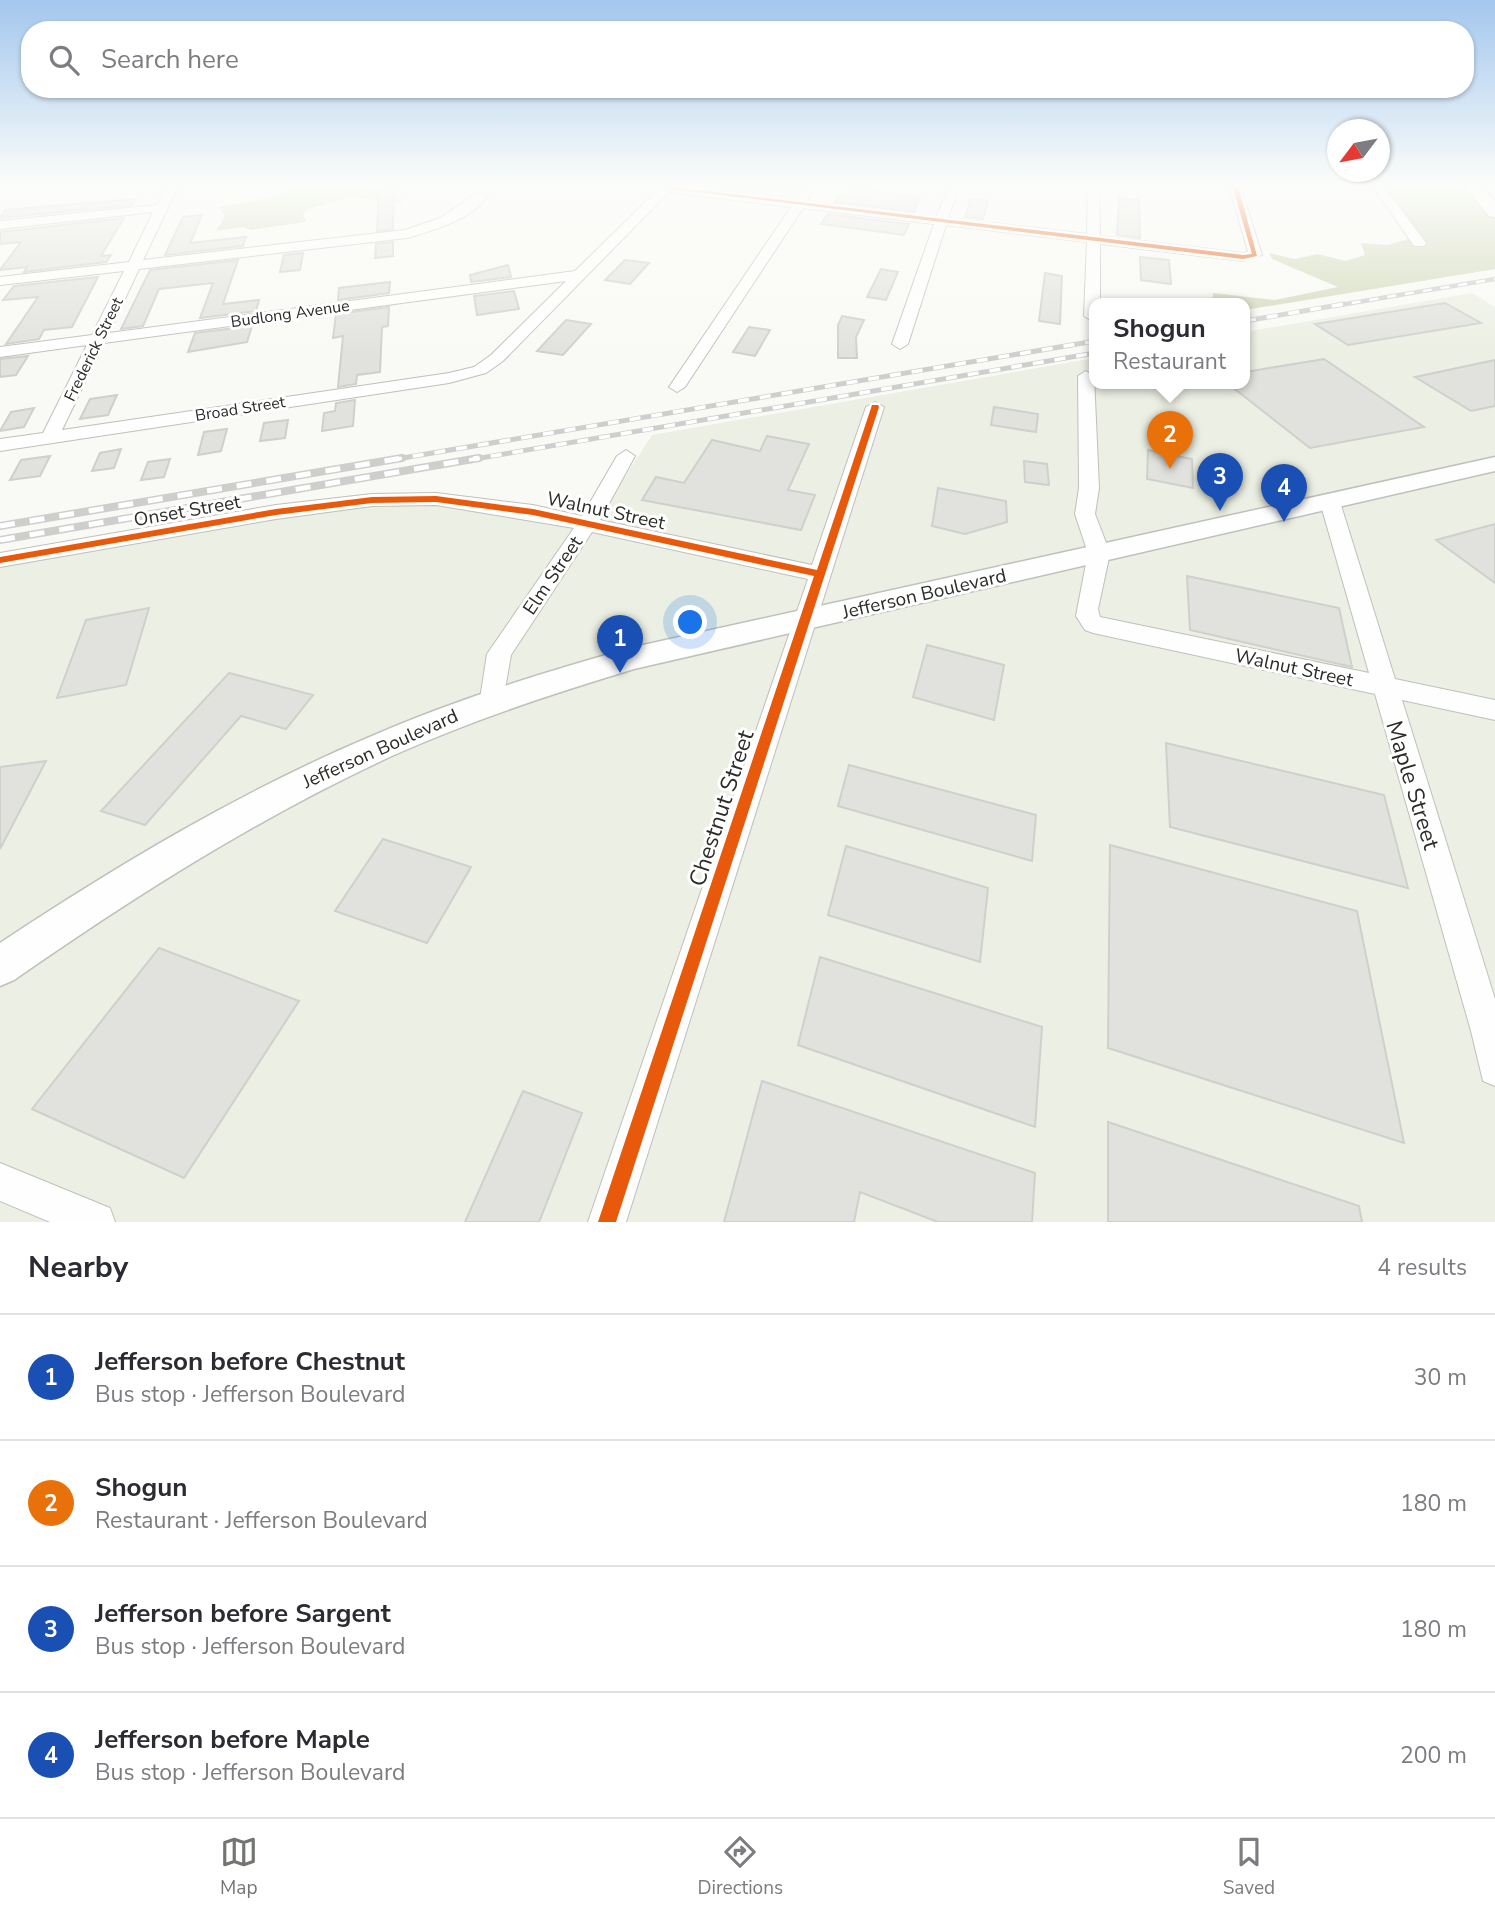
<!DOCTYPE html>
<meta charset="utf-8">
<style>
body{margin:0;font-family:"Nunito Sans",sans-serif;background:#f2f2f3;color:#2b2b33}
.compass{position:absolute;left:1327px;top:119px;width:63px;height:63px;border-radius:50%;background:#fff;box-shadow:0 2px 5px #0004;rotate:238deg}
.you{position:absolute;left:691px;top:623px;width:24px;height:24px;margin:-18px;border:5px solid #fff;border-radius:50%;background:#1a73e8;box-shadow:0 0 0 10px #1a73e833}
.badge{display:grid;place-items:center;width:46px;height:46px;border-radius:50%;background:#737570;color:#fff;font-size:23px;font-weight:700}
.pin{position:absolute;translate:-50% -58px;filter:drop-shadow(0 2px 4px #0008)}
.pin::after{content:'';position:absolute;top:37px;width:24px;height:21px;background:inherit;clip-path:polygon(0 0,100% 0,50% 100%)}
.popup{position:absolute;left:1089px;top:298px;width:161px;height:91px;box-sizing:border-box;display:grid;place-content:center;border-radius:14px;background:#fff;filter:drop-shadow(0 2px 5px #0005);font-size:23px;white-space:nowrap;color:#7c7c81}
.popup b{font-size:26px;color:#2b2b33}
.popup::after{content:'';position:absolute;left:50%;top:100%;margin-left:-14px;border:14px solid transparent;border-top-color:#fff}
.list{margin:0;padding:0;list-style:none}
h2{display:flex;justify-content:space-between;align-items:center;height:91px;margin:0;padding:0 28px;font-size:30px}
h2 small{font-size:23px;font-weight:400;color:#7c7c81}
.list li{display:grid;grid-template-columns:46px 1fr auto;gap:21px;align-items:center;box-sizing:border-box;height:126px;padding:0 28px;border-top:2px solid #e1e1e2}
.list b{display:block;font-size:26px;white-space:nowrap}
.list p{margin:0;font-size:23px;white-space:nowrap;color:#7c7c81}
.list em{font-size:23px;font-style:normal;color:#7c7c81}
.icon{flex:none;width:38px;height:38px;fill:none;stroke:currentColor;stroke-width:2;stroke-linecap:round;stroke-linejoin:round}
.map{position:relative;flex:none;width:1495px;height:1222px;overflow:hidden}
.search{position:absolute;background:#fff;box-shadow:0 2px 5px #0004;left:21px;right:21px;top:21px;height:77px;display:flex;align-items:center;gap:18px;box-sizing:border-box;padding:0 24px;border-radius:28px;color:#7c7c81;font-size:26px}
.sheet{height:595px;background:#fff}
nav{display:flex;justify-content:space-around;align-items:center;box-sizing:border-box;height:98px;border-top:2px solid #e1e1e2;background:#fff;font-size:19px;color:#7c7c81}
nav a{display:grid;justify-items:center;gap:4px}
nav .on{color:#737570}
.map>svg:first-child{display:block}
.built{fill:#ecefe3}
.forest{fill:#d2d9ba}
.building{fill:#e1e2dd;stroke:#cfd0cc;stroke-width:2}
.lines{fill:none;stroke-linecap:round;stroke-linejoin:round}
.minor-casing{stroke:#bfc0bb;stroke-width:2}
.major-casing{stroke:#bfc0bb;stroke-width:3}
.highway-casing{stroke:#bfc0bb;stroke-width:3}
.minor{fill:#fefefe;fill-rule:evenodd}
.major{fill:#fefefe;fill-rule:evenodd}
.highway{fill:#fefefe;fill-rule:evenodd}
.rail-far2-casing{stroke:#cecfcd;stroke-width:4.5}
.rail-far1-casing{stroke:#cecfcd;stroke-width:5}
.rail-casing{stroke:#cecfcd;stroke-width:8}
.rail-far2{stroke:#fff;stroke-width:2.5;stroke-dasharray:9;stroke-linecap:butt}
.rail-far1{stroke:#fff;stroke-width:3.5;stroke-dasharray:11;stroke-linecap:butt}
.rail{stroke:#fff;stroke-width:5;stroke-dasharray:15;stroke-linecap:butt}
.cycleway-casing{stroke:#fff;stroke-width:5}
.cycleway{fill:#e8590c;fill-rule:evenodd}
.labels{text-anchor:middle;stroke-width:6;stroke-linejoin:round;paint-order:stroke}
.far-street-label{font-size:16px;fill:#2b2d28;stroke:#fff}
.street-label{font-size:19px;fill:#2b2d28;stroke:#fff}
.near-street-label{font-size:23px;fill:#2b2d28;stroke:#fff}
</style>
<div class="map">
<svg width="1495" height="1222" viewBox="0 0 1495 1222">
<rect width="100%" height="100%" fill="#f9faf5"/>
<path class="built" d="M669,185h142l-14,19 -130,-17z
M1472,293l23,14v915h-1495v-663l384,-60 213,21 55,-85 443,-77v25h150v-51z"/>
<path class="forest" d="M299,185h105l-11,6 10,12 -52,-6 -43,12 -5,5 3,8 -55,8 -8,-3 -27,4 9,-15 -7,-9 61,-11z
M1378,185h93l24,31v53l-250,41v-7h-33l1,-10 62,7 63,-13 -66,-28 -3,-6 26,6 22,-5 29,7 19,-6 -4,-12 27,2 23,-7z"/>
<path class="building" d="M858,186l19,3 -2,3 45,5 -6,15 -79,-10 5,-8 12,2z
M379,189h15l-1,40 -16,2z
M1119,198l20,2 1,38 -23,-3z
M136,199l-4,6 -132,13 5,-8z
M971,199l17,2 -5,18 -18,-2z
M828,214l81,10 -5,11 -83,-11z
M202,215l-12,28 56,-6 -3,9 -78,9 18,-38z
M124,218l-23,38 10,-1 -5,7 -82,10 3,-5 -27,3 21,-28 -21,2v-12z
M393,242v14l-18,2 1,-14z
M303,253l-3,17 -20,2 4,-17z
M1140,257l29,3 2,24 -30,-4z
M238,260l-15,44 36,-4 -3,11 -56,7 13,-35 -54,6 -16,37 -22,3 29,-59z
M625,260l24,3 -19,21 -25,-4z
M508,265l3,12 -40,5 -1,-7z
M881,269l17,3 -12,28 -19,-3z
M1045,273l17,3 -2,48 -21,-3z
M98,277l-26,50 -28,3 -5,9 -33,5 32,-47 -35,3 11,-14z
M390,282l-1,11 -51,7 1,-12z
M514,291l5,18 -42,6 -3,-19z
M1445,303l36,20 -133,22 -33,-21z
M389,307l-1,19 -6,1 -2,45 -23,3 -1,9 -18,3 5,-51 -10,2 3,-24z
M842,316l22,4 -8,17 1,21h-19v-33z
M566,320l25,4 -28,31 -26,-4z
M252,326l-5,16 -59,10 7,-19z
M749,327l21,3 -15,26 -22,-4z
M28,356l-12,19 -16,2v-18z
M1324,359l100,68 -114,21 -83,-65h18v-11z
M1495,360v46l-24,5 -56,-34z
M117,395l-9,20 -28,4 10,-20z
M355,400l-2,26 -31,5 2,-18 11,-2 1,-8z
M994,407l44,7 -2,18 -45,-7z
M34,408l-10,19 -24,4 11,-19z
M288,420l-3,18 -25,3 4,-18z
M227,429l-6,22 -23,4 6,-23z
M767,436l42,8 -21,46 27,5 -14,35 -159,-30 14,-23 28,6 28,-43 48,11z
M121,449l-7,19 -22,3 8,-18z
M1148,450l44,9 1,29 -46,-9z
M50,456l-10,20 -30,4 11,-20z
M170,459l-6,18 -23,3 7,-18z
M1024,461l23,3 2,21 -24,-3z
M938,488l68,13 1,21 -42,12 -33,-8z
M1495,524v59l-59,-43z
M1187,576l152,32 13,59 -162,-37z
M149,608l-23,77 -69,13 29,-78z
M927,645l77,20 -10,55 -81,-23z
M229,673l84,22 -27,34 -45,-13 -96,109 -44,-14z
M1166,743l218,52 24,93 -238,-61z
M46,761l-46,88v-82z
M849,765l187,50 -4,46 -194,-55z
M383,839l88,28 -44,76 -92,-32z
M1110,845l247,66 47,232 -296,-95z
M846,846l142,42 -8,74 -152,-47z
M159,948l140,53 -115,177 -152,-69z
M820,957l222,70 -7,100 -237,-82z
M762,1081l273,92 -3,49h-94l-78,-30 -6,30h-130z
M523,1091l59,22 -43,109h-74z
M1108,1122l251,84 3,16h-254z"/>
<g class="lines">
<g class="minor-casing">
<path id="minor" d="M168,185h11l-36,75 262,-30 35,-12 38,-26 10,3c-14,24 -56,36 -81,43l-268,31 -30,64 466,-62 88,-86 133,15 11,-15h10l-10,16 129,16 14,-32h10l-12,33 139,16 1,-49h11l1,51 143,17 5,-1 -19,-67h11l22,70 -19,6 -143,-17v59h-5v17l-3,1 -8,-5 3,-74 -141,-17 -38,119 -8,5 -8,-5 42,-120 -131,-16 -118,179 -8,5 -8,-5 122,-180 -122,-15 -166,169 -17,12 -37,10 -449,68v-12l43,-6 44,-88 -87,12v-10l92,-12 32,-64 -124,14v-8l129,-15 24,-50 -153,17v-8l157,-16zM566,281l-75,74 -17,12 -25,6 -387,57 42,-87z
M1372,185h11l43,58 -2,3h-10z
M1086,371l8,5 5,112 -4,26 15,39 -12,56 2,8 269,56 -49,-171 10,-6 10,6 55,177 100,21v20l-93,-20 93,299v87l-12,-5 -12,-50 -96,-337 -282,-61 -8,-3 -9,-14 12,-63 -13,-39 4,-26 -1,-112z
M875,402l9,5 -258,815h-38l220,-643 -216,-47 -81,123 -9,51 -9,3 -9,-3 -4,-7 7,-45 87,-126 -138,-23 -64,1 -96,13 -276,48v-14l276,-48 96,-11 64,-1 97,12 49,11 35,-60 9,-6 9,6 -35,64 212,45 54,-158z
M0,1163l110,45 5,14h-65l-50,-21z"/>
</g>
<g class="major-casing">
<path id="major" d="M1495,457v14l-861,198c-82,25 -162,51 -240,86 -135,62 -259,141 -380,225l-14,6v-43c118,-78 241,-152 372,-207 85,-37 173,-64 262,-89z"/>
</g>
<g class="highway-casing">
<path id="highway" d="M1463,185h17l15,16v16l-6,-1z"/>
</g>
<use href="#minor" class="minor"/>
<use href="#major" class="major"/>
<use href="#highway" class="highway"/>
<g class="rail-far2-casing">
<path id="rail-far2" d="M1334,306l161,-27"/>
</g>
<g class="rail-far1-casing">
<path id="rail-far1" d="M1245,321l99,-17
M391,460l704,-119
M469,460l626,-107"/>
</g>
<g class="rail-casing">
<path id="rail" d="M0,526l402,-68
M0,540l479,-82"/>
</g>
<use href="#rail-far2" class="rail-far2"/>
<use href="#rail-far1" class="rail-far1"/>
<use href="#rail" class="rail"/>
<g class="cycleway-casing">
<path id="cycleway" d="M1232,185h6l19,71 -14,3 -580,-71 3,-2 577,69 9,-1z
M872,405h6l1,2 -263,815h-18l216,-646 -281,-61 -97,-13 -64,1 -96,12 -276,48v-6l276,-48 96,-12 64,-1 97,13 284,61z"/>
</g>
<use href="#cycleway" class="cycleway"/>
</g>
<linearGradient id="sky" x2="0" y2="1"><stop stop-color="#a3c7ee"/><stop offset="0.52" stop-color="#fcfdfa"/><stop offset="1" stop-color="#fcfdfa" stop-opacity="0"/></linearGradient>
<rect width="1495" height="356" fill="url(#sky)"/>
<g class="labels">
<g class="far-street-label">
<text transform="translate(290 313) rotate(-8)" y="6">Budlong Avenue</text>
<text transform="translate(93 349) rotate(-64)" y="6">Frederick Street</text>
<text transform="translate(240 408) rotate(-9)" y="6">Broad Street</text>
</g>
<g class="street-label">
<text transform="translate(187 510) rotate(-10)" y="7">Onset Street</text>
<text transform="translate(606 510) rotate(12)" y="7">Walnut Street</text>
<text transform="translate(552 575) rotate(-56)" y="7">Elm Street</text>
<text transform="translate(924 593) rotate(-13)" y="7">Jefferson Boulevard</text>
<text transform="translate(1294 667) rotate(12)" y="7">Walnut Street</text>
<text transform="translate(380 748) rotate(-24)" y="7">Jefferson Boulevard</text>
</g>
<g class="near-street-label">
<text transform="translate(1413 785) rotate(73)" y="8">Maple Street</text>
<text transform="translate(721 808) rotate(-72)" y="8">Chestnut Street</text>
</g>
</g>
</svg>
<svg class="compass" viewBox="-18 -18 36 36"><path d="M0-13l5 13h-10z" fill="#e53935"/><path d="M0 13l5-13h-10z" fill="#7c7c81"/></svg>
<div class="you"></div>
<div class="pin badge" style="left:620px;top:673px;background:#1a4fb4">1</div>
<div class="pin badge" style="left:1170px;top:469px;background:#e8710a">2</div>
<div class="popup"><b>Shogun</b>Restaurant</div>
<div class="pin badge" style="left:1220px;top:511px;background:#1a4fb4">3</div>
<div class="pin badge" style="left:1284px;top:522px;background:#1a4fb4">4</div>
<div class="search"><svg class="icon" aria-label="search" viewBox="0 0 24 24"><circle cx="10" cy="10" r="6"/><path d="M15 15l6 6"/></svg>Search here</div>
</div>
<section class="sheet">
<h2>Nearby<small>4 results</small></h2>
<ul class="list">
<li><span class="badge" style="background:#1a4fb4">1</span><div><b>Jefferson before Chestnut</b><p>Bus stop · Jefferson Boulevard</p></div><em>30 m</em></li>
<li><span class="badge" style="background:#e8710a">2</span><div><b>Shogun</b><p>Restaurant · Jefferson Boulevard</p></div><em>180 m</em></li>
<li><span class="badge" style="background:#1a4fb4">3</span><div><b>Jefferson before Sargent</b><p>Bus stop · Jefferson Boulevard</p></div><em>180 m</em></li>
<li><span class="badge" style="background:#1a4fb4">4</span><div><b>Jefferson before Maple</b><p>Bus stop · Jefferson Boulevard</p></div><em>200 m</em></li>
</ul>
</section>
<nav>
<a class="on"><svg class="icon" aria-label="map" viewBox="0 0 24 24"><path d="M3 6l6-2 6 2 6-2v14l-6 2-6-2-6 2zM9 4v14M15 6v14"/></svg>Map</a>
<a><svg class="icon" aria-label="directions" viewBox="0 0 24 24"><path d="M12 3l9 9-9 9-9-9zM9 14v-3h6M13 9l2 2-2 2"/></svg>Directions</a>
<a><svg class="icon" aria-label="saved" viewBox="0 0 24 24"><path d="M7 4h10v16l-5-4-5 4z"/></svg>Saved</a>
</nav>
